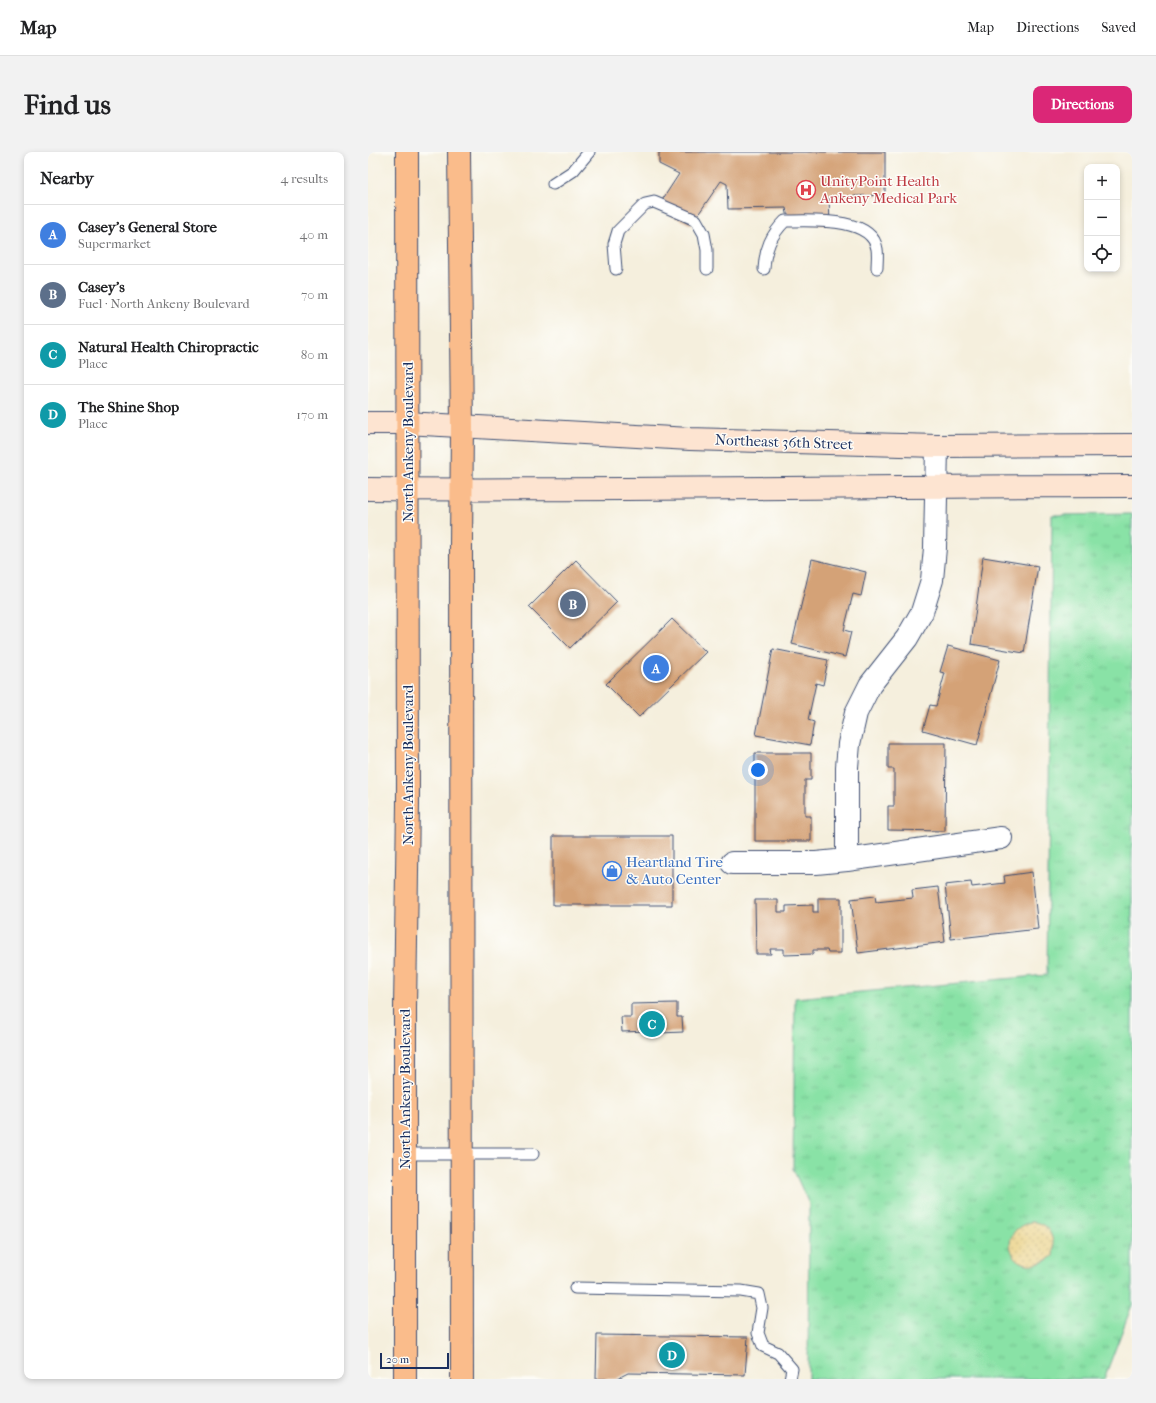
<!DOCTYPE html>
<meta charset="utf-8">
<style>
body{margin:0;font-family:"IM FELL French Canon",serif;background:#f2f2f2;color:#202124}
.controls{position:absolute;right:12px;top:12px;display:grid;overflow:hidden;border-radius:8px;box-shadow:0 2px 6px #0003}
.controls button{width:36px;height:36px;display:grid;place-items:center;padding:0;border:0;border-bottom:1px solid #e0e0e0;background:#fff;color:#202124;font:20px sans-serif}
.scale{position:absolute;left:12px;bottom:10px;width:69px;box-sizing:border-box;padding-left:4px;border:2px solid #1b2f5e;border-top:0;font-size:11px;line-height:14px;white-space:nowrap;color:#1b2f5e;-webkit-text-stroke:3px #fdfcf7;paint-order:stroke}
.you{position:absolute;left:390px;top:618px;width:14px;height:14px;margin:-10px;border:3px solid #fff;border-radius:50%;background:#1a73e8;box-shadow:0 0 0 6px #1a73e833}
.badge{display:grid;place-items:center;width:26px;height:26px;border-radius:50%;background:#db2777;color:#fff;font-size:13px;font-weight:700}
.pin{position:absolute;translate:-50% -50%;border:2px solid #fff;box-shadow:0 1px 4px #0006}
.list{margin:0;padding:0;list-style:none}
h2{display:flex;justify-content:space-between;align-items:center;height:52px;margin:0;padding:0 16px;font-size:17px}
h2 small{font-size:13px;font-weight:400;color:#757577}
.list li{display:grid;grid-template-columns:26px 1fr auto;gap:12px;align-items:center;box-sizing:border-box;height:60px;padding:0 16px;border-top:1px solid #e0e0e0}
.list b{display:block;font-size:15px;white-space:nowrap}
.list p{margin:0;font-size:13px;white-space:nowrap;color:#757577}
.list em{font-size:13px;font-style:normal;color:#757577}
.icon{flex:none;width:22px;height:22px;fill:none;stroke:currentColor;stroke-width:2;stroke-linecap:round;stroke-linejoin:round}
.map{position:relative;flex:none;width:764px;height:1227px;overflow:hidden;border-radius:8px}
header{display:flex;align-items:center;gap:24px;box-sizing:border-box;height:56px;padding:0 20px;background:#fff;border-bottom:1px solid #e0e0e0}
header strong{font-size:19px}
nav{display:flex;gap:22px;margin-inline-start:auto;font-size:14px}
.intro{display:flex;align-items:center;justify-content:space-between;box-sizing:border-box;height:96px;padding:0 24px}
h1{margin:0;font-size:28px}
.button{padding:10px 18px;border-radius:8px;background:#db2777;color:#fff;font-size:14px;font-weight:700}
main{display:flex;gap:24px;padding:0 24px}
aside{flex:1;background:#fff;border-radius:8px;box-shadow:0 2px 6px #0003}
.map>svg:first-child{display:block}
.grass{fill:url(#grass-tufts);stroke:#528882}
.sand{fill:url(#sand-dots);stroke:#84847e}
.building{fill:#d4a277}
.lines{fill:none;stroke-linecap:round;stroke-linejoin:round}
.service-casing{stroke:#3c4c71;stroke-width:13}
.minor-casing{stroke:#3c4c71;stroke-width:24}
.secondary-casing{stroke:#3c4c71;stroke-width:24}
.primary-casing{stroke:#3c4c71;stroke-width:24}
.service{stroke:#fff;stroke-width:11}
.minor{stroke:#fff;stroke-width:22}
.secondary{stroke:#fde4d1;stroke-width:22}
.primary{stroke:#fabc8b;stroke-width:22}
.labels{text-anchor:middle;stroke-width:3;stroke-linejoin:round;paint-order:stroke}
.health-label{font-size:15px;fill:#be3a42;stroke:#fdfcf7;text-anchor:start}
.street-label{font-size:15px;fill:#1b2f5e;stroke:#fdfcf7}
.shop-label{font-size:15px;fill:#366cbe;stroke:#fdfcf7;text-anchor:start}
</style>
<header>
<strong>Map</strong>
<nav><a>Map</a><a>Directions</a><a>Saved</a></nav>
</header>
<div class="intro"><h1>Find us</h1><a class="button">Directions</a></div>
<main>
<aside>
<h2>Nearby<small>4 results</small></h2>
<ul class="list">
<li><span class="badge" style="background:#3f7fe0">A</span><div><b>Casey's General Store</b><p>Supermarket</p></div><em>40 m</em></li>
<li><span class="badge" style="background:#5c6f8a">B</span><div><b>Casey's</b><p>Fuel · North Ankeny Boulevard</p></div><em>70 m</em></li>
<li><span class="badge" style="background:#0f9aa8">C</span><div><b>Natural Health Chiropractic</b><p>Place</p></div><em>80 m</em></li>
<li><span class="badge" style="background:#0f9aa8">D</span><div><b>The Shine Shop</b><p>Place</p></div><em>170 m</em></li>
</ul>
</aside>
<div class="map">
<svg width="764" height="1227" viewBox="0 0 764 1227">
<defs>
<pattern id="grass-tufts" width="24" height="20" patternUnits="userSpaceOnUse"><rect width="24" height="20" fill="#89e2a6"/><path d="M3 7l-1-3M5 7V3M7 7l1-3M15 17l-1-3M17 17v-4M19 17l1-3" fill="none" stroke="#76c291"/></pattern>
<pattern id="sand-dots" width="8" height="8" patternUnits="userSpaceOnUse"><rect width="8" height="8" fill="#eeda9e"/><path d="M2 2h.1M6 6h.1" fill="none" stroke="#ccbb8a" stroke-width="1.8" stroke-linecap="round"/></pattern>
</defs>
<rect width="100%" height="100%" fill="#fdfcf7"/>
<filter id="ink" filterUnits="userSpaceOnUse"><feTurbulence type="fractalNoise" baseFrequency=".025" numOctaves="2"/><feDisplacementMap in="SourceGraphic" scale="8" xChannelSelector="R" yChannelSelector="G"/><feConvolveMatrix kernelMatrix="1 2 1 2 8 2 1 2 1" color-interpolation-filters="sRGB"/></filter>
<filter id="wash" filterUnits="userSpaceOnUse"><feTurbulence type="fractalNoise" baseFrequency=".012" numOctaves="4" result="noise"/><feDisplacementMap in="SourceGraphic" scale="16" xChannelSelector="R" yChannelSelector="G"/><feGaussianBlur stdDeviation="0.9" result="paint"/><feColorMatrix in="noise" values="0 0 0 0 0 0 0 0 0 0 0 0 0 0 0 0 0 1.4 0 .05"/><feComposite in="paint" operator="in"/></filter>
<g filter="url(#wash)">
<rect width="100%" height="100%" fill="#f5efdd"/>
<path class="grass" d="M764,362v791l-28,74h-296l1,-175 -16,-35 2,-171 252,-23 5,-460z"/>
<path class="sand" d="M664,1070c19,1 23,18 21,34 -38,29 -63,-25 -21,-34z"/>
<g id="blocks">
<path class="building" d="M291,0h226v43l-56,2 1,28 -41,-1 -3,-16 -58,1 -1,-25 -6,-3 -30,44 -34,-17 22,-34 -20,-10z
M615,405l55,9 -14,87 -53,-9z
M444,407l54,13 -5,24 -8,-2 -9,36 7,2 -6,25 -53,-13z
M208,408l41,42 -47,46 -41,-41z
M304,467l34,33 -67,65 -33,-33z
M580,494l52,14 -23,85 -54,-15 7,-25 6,1 9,-33 -5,-1z
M405,497l55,11 -5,25 -7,-2 -8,37 6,2 -4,23 -54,-10z
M520,591h58l-1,88 -57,-1v-24h6v-37h-6z
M387,601h56v27h-6v36h6v25h-56z
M185,684h119v69h-119z
M664,720l6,57 -87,10 -6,-54 26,-3 1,5 33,-4 -1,-7z
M570,735l7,55 -87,11 -7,-54 24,-3 1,6 37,-4 -1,-8z
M450,746h23v55h-13l-1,-3h-14v4l-29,1v-6h-14l1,5h-15l-1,-54h23v12h8v-6l27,-1v7h5z
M309,851v14h5l1,15 -23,1v2l-11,1 -1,-5 -26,1 -1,-15h10v-13z
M229,1183l151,2 -3,38 -117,-2 -12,6h-20z"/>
</g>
</g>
<g filter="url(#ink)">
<use href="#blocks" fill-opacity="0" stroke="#3c4c71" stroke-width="1"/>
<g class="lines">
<g class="service-casing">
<path id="service" d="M185,32l20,-13 16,-19
M248,117l-2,-25 4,-13 27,-27 9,-2 42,18 8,14 3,16v19
M396,117c1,-20 7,-34 21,-48 24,0 87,-5 92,28 1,6 0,13 0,19
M37,1002h128
M207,1136l166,3 18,3 3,14 -4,25 5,13 15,7 14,16 -2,10"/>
</g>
<g class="minor-casing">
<path id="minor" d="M479,708v-93l2,-23 7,-31 14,-28 37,-47 15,-26 10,-32 3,-32 2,-102
M364,711h84l31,-3 154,-22"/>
</g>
<g class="secondary-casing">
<path id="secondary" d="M0,271h38l284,16 247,7 195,-1
M0,337c255,2 509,-3 764,-3"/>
</g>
<g class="primary-casing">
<path id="primary" d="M91,0l3,274 -1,120 1,833
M37,1227v-371l3,-204 -1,-652"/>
</g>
<use href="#service" class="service"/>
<use href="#minor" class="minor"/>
<use href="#secondary" class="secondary"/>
<use href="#primary" class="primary"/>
</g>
</g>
<defs>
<g id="hospital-ring" transform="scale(1)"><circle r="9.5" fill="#fdfcf7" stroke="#e0444e" stroke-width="1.5"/><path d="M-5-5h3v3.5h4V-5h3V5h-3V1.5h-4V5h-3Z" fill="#e0444e"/></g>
<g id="shop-ring" transform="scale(1)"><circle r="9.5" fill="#fdfcf7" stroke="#3f7fe0" stroke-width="1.5"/><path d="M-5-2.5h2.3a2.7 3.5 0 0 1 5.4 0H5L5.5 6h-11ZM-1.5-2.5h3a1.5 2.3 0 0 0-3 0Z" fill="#3f7fe0"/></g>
</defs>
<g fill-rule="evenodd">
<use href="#hospital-ring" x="438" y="38"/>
<use href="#shop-ring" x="244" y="719"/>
</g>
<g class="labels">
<g class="health-label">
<text x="452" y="34">UnityPoint Health<tspan x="452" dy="17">Ankeny Medical Park</tspan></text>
</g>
<g class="street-label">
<text transform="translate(40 290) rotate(-90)" y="5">North Ankeny Boulevard</text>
<text transform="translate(416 290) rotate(2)" y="5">Northeast 36th Street</text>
<text transform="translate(40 613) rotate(-90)" y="5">North Ankeny Boulevard</text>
<text transform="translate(37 937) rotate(-90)" y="5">North Ankeny Boulevard</text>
</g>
<g class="shop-label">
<text x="258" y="715">Heartland Tire<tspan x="258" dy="17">&amp; Auto Center</tspan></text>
</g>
</g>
</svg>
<div class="controls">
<button>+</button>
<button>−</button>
<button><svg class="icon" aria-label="locate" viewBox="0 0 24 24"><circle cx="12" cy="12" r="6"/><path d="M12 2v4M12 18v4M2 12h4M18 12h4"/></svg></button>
</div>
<div class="scale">20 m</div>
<div class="you"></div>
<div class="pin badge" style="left:288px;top:516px;background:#3f7fe0">A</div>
<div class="pin badge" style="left:205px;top:452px;background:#5c6f8a">B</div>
<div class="pin badge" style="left:284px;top:872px;background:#0f9aa8">C</div>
<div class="pin badge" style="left:304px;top:1203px;background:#0f9aa8">D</div>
</div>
</main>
